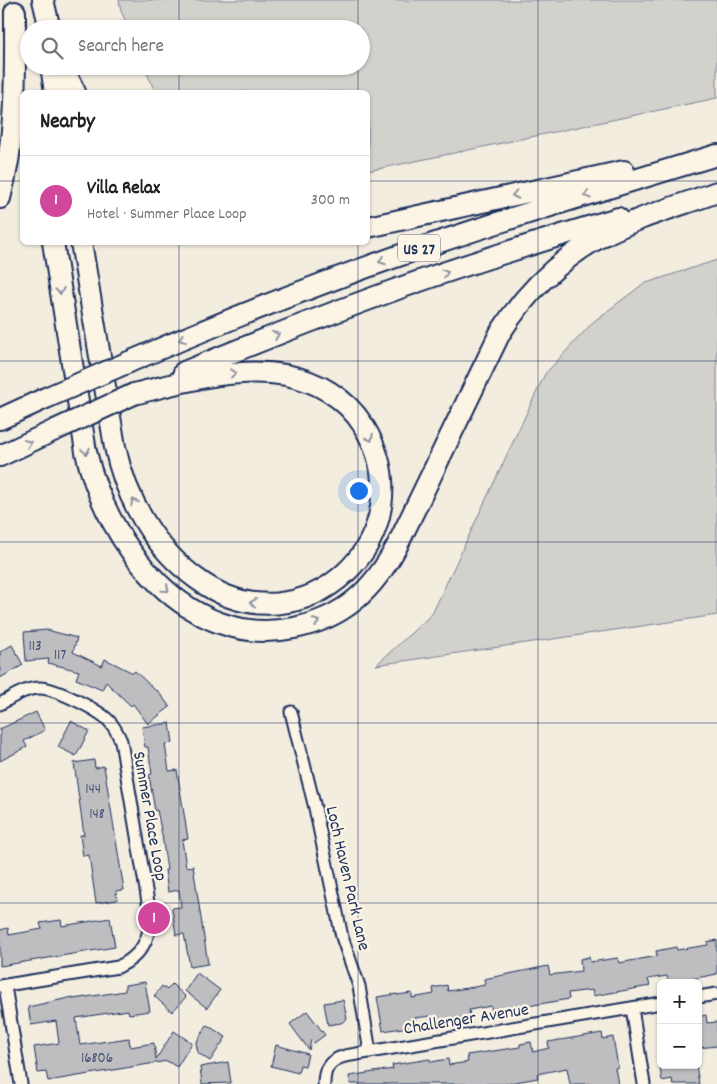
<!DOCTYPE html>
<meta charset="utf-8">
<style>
body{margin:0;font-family:Dekko,sans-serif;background:#f2f2f2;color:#202124}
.controls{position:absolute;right:15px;bottom:15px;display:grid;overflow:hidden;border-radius:8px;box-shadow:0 1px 4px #0004}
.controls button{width:45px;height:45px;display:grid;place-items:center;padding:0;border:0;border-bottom:1px solid #e0e0e0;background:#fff;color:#202124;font:25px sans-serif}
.you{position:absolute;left:358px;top:490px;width:18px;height:18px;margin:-12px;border:4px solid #fff;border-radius:50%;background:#1a73e8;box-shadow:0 0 0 8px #1a73e833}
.badge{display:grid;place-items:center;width:32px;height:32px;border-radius:50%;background:#db2777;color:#fff;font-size:16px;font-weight:700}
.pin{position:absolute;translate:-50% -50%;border:2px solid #fff;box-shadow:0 1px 5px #0006}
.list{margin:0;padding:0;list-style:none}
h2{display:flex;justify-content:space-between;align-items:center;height:65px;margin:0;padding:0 20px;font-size:21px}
h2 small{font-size:16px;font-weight:400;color:#757577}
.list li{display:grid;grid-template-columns:32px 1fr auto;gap:15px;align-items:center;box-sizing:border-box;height:90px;padding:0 20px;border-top:1px solid #e0e0e0}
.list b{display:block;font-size:19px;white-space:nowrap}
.list p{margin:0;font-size:16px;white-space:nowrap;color:#757577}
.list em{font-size:16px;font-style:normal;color:#757577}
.icon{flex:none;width:28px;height:28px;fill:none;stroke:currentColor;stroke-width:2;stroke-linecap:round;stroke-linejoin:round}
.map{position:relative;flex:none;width:717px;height:1084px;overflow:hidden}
.search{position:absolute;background:#fff;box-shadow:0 1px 4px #0004;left:20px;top:20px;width:350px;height:55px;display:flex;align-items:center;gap:12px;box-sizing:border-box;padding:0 18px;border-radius:28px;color:#757577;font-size:19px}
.panel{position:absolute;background:#fff;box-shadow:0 1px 4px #0004;left:20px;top:90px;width:350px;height:155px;border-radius:8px}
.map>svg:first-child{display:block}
.green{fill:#d3d1cc;stroke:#778095}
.building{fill:#bebec0;stroke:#1b2f5e}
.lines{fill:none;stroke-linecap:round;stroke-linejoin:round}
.street-casing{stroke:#1b2f5e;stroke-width:15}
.highway-casing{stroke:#1b2f5e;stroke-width:24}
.street{stroke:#fcf5e5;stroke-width:11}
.highway{stroke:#fcf5e5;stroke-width:20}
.highway-bridge-casing{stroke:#1b2f5e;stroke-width:24;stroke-linecap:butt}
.highway-bridge{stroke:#fcf5e5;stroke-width:20}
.oneway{stroke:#8c92a2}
.grid{fill:none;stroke:#1b2f5e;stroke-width:1;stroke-opacity:0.55}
.labels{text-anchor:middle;stroke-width:4.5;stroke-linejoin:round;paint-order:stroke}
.number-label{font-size:15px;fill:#445376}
.shield{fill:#fcf5e5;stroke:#5e6a86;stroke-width:1}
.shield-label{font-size:16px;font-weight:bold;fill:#1b2f5e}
.street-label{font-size:18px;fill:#1b2f5e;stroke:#fcf5e5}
</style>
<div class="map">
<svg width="717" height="1084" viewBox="0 0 717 1084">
<rect width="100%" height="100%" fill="#f3ede0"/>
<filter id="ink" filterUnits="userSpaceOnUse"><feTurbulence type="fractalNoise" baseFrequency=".02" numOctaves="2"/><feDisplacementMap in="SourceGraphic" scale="10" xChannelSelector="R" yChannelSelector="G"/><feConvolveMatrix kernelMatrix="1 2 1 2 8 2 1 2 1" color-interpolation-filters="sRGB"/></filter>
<g filter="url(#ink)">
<path class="green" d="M119,0h598v98l-349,73v-79h-213l-11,-26h217v-37h-232l-8,-18z
M717,260v355l-341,50 56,-51 113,-240 48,-52 50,-38z"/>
<path class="building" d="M47,630l30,8 -4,14 29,14 3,-7 28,14 2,-2 21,20 1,-1 13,17 -22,17 -15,-20 -2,2 -25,-24 -4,8 -26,-11 3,-8 -31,-8 1,-4 -23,2 -2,-29z
M12,645l11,20 -23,13v-26z
M36,712l9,18 -21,11 3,6 -27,14v-32z
M71,721l18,10 -13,25 -18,-9z
M170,723l3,20 -8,1 4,27 8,-1 11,69 -6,1 4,27 7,-1 15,98 -18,3 -6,-33 -8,1 -4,-27 9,-1 -2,-17 -11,2 -3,-22h2l-5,-35 -5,-25 -2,1 -6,-36 3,-1 -4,-27h-3l-3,-20z
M94,760l1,8 9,-2 20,124 -8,1 1,9 -21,3 -7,-48 -6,1 -3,-21h4l-10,-72z
M110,918l5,29 -115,19v-36l8,-2 1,7 33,-6 -2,-6 21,-3 1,6z
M717,940v34l-45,9h-3l-2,-7 -19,3 2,7 -57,10 -1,-6 -24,3 1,6 -77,13 -1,-6 -22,4 1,6 -37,7 -2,-7 -17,2 1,8 -32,5 -6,-34 20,-3v1l15,-2v5l22,-4 -1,-6 14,-3 1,6 26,-4 11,-2 -1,-6 64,-13 2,9 31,-4 -1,-12 9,-2 1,5 28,-4 1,5 38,-7 -1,-5 20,-4 1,3 31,-5 -1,-3z
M197,973l23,17 -13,18 -22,-17z
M145,982l5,29 -21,3 -1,-4 -52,8 4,27 49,-7 1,9 24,-4 2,16 18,-28 18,12 -15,24 -10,-6 -119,20 -2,-9 -8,1 -4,-26 25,-4 -3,-22 -25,4 -3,-18 45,-10v2l52,-8v-6z
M172,984l14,13 -14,15 -18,-16 8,-10 5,4z
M343,1000l4,19 -6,4 -13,2 -4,-22z
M307,1011l18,24 -11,8 -3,-3 -2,10 -19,-26z
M706,1015l1,8 10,-1v24l-19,2v-31z
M207,1025l19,12 -16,24 -12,-8 -2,-10z
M602,1033l1,6 10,-2 5,30 -3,1 3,16h-48l-3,-16 -30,6 1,4 -34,6h-154l-1,-8 44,-7 -1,-4 38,-6 1,3 17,-3 1,6 19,-3 -1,-7 53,-8v-3l11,-2 2,10 16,-4 -1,-6z
M276,1045l32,9 -3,12 -5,-1 -2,8 -27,-7z
M228,1062l3,21 -29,1 -2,-17z
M675,1065h21l3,19h-26l-1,-5 -10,2 -2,-13z"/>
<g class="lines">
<g class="street-casing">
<path id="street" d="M0,704c13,-7 25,-16 40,-16 15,0 59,22 69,33 6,6 9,13 12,20l29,173c1,25 -9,42 -32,53l-118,19
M291,712l24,96 27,129 17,49 11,66
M5,986l16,98
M698,997l19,-3
M632,1008l12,76
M324,1084c0,-16 6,-24 21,-28l316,-53"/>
</g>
<g class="highway-casing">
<path id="highway" d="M43,0l7,29
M51,66l4,26
M62,66l13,26
M0,198c17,-62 15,-123 15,-186
M368,227l256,-56
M53,242l33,210c21,93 102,198 208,176 50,-10 79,-38 103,-82l103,-213c26,-41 60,-74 102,-97 36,-19 77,-30 115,-44
M81,242l34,205c11,52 39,101 82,132 105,78 235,-43 166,-154 -17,-27 -46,-44 -77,-50 -51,-9 -103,7 -152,19
M129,362c102,-44 205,-85 310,-120 92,-31 185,-59 278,-87
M184,372c68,-28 136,-55 205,-80 76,-28 152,-51 229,-74
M0,419l48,-22
M0,456l55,-26"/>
</g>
<use href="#street" class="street"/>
<use href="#highway" class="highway"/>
<g class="highway-bridge-casing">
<path id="highway-bridge" d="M48,397l81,-35
M55,430l79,-36"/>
</g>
<use href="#highway-bridge" class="highway-bridge"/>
</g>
<defs><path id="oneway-chevron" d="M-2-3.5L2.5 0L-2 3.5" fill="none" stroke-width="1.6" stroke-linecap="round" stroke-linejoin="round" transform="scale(1.25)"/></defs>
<g class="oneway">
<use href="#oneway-chevron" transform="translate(515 195) rotate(168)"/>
<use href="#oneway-chevron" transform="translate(587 195) rotate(163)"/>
<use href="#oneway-chevron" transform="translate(382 261) rotate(160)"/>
<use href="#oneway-chevron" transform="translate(445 273) rotate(-19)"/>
<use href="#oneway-chevron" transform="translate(60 291) rotate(81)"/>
<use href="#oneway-chevron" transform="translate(276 335) rotate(-22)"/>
<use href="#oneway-chevron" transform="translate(182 339) rotate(157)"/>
<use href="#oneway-chevron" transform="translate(233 373) rotate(-6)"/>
<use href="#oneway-chevron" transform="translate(370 438) rotate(63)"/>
<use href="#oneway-chevron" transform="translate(28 443) rotate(-25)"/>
<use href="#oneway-chevron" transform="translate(86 451) rotate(79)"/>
<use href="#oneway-chevron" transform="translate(134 502) rotate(-116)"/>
<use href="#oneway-chevron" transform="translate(166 589) rotate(41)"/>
<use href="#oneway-chevron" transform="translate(253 603) rotate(-173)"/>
<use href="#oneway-chevron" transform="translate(316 622) rotate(-20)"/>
</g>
</g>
<path class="grid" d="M179,0v29M358,0v29M538,0v1084M179,66v26M358,66v26M0,181h22M368,181h349M179,242v842M358,242v842M0,361h717M0,542h717M0,723h717M0,903h717"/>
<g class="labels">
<g class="number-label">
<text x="35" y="650">113</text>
<text x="60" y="659">117</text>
<text x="93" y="793">144</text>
<text x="97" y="818">148</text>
<text x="97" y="1062">16806</text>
</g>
<rect class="shield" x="398" y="234.5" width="42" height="27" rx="4"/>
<g class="shield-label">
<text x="419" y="254">US 27</text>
</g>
<g class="street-label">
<text transform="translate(151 816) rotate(80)" y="6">Summer Place Loop</text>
<text transform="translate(349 878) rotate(77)" y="6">Loch Haven Park Lane</text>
<text transform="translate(466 1018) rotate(-9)" y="6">Challenger Avenue</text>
</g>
</g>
</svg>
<div class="controls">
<button>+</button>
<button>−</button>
</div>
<div class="you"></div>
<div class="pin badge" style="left:154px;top:918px;background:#d1479c">1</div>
<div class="search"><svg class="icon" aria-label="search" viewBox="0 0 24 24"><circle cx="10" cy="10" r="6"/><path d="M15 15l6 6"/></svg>Search here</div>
<section class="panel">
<h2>Nearby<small></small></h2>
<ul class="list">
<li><span class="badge" style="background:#d1479c">1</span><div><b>Villa Relax</b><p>Hotel · Summer Place Loop</p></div><em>300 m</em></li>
</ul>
</section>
</div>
